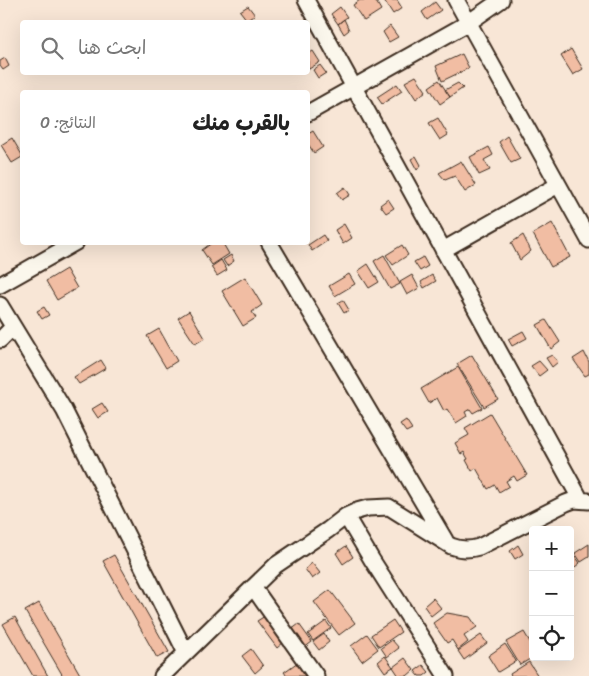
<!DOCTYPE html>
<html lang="ar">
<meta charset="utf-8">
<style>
body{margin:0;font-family:Sriracha,"Playpen Sans Arabic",sans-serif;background:#f6f6f6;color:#222;direction:rtl}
.controls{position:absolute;right:15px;bottom:15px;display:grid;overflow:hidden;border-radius:5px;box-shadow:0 5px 20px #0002}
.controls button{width:45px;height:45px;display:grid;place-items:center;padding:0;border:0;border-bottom:1px solid #e0e0e0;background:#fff;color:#222;font:25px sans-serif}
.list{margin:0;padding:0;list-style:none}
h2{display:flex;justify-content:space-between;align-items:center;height:65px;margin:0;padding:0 20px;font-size:21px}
h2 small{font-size:16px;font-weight:400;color:#767676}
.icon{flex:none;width:28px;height:28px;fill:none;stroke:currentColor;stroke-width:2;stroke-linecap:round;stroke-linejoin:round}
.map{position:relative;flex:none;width:589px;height:676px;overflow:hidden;direction:ltr}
.search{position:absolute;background:#fff;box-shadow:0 5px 20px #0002;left:20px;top:20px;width:290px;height:55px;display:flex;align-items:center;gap:12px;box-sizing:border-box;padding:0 18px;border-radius:5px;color:#767676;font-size:19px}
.panel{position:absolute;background:#fff;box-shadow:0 5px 20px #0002;left:20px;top:90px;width:290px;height:155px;border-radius:5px;direction:rtl}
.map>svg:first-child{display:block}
.building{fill:#f1bda3;stroke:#3b2a1e}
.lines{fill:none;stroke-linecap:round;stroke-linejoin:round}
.minor-casing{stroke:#3b2a1e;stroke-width:19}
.minor{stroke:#fbf7ec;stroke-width:15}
</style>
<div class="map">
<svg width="589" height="676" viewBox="0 0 589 676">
<rect width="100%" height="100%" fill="#f8e6d6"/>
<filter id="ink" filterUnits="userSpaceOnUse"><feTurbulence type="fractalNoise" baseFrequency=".02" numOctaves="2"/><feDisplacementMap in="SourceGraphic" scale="10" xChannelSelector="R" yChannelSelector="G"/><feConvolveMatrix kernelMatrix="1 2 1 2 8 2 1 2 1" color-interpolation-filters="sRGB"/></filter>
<g filter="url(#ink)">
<path class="building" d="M360,0h15l6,10 -17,11 -11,-16z
M384,0h13l5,8 -9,6z
M435,2l6,8 -14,10 -5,-8z
M248,6l7,9 -8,5 -7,-9z
M340,7l7,10 -9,7 -7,-10z
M344,19l5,11 -5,4 -6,-10z
M390,26l8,11 -9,5 -6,-10z
M571,49l12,20 -10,6 -12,-19z
M313,51l7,11 -11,7 -1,-2v-13z
M462,54l7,14 -27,13 -6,-15z
M5,58l4,8 -6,4 -3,-4v-5z
M320,65l6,8 -8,5 -5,-8z
M416,76l10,15 -10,8 -11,-17z
M439,80l11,17 -10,7 -11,-17z
M458,83l5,5 -13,9 -5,-7z
M397,84l5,7 -20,13 -5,-7z
M438,118l10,17 -8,5 -11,-17z
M313,131l10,16 -9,6 -6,-9v-10z
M507,136l13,23 -9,4 -12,-21z
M12,138l10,17v2l-10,6 -11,-18z
M489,147l4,8 -9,5 6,10 -11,5 -9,-18z
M416,156l5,9 -4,5 -6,-11z
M461,161l15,24 -11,7 -10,-16 -10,4 -6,-7z
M345,187l5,8 -8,5 -5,-7z
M388,199l6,9 -8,5 -6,-8z
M552,223l18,34 -19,10 -18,-33z
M344,224l8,14 -9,6 -8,-14z
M323,235l4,6 -15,10 -4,-6z
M523,235l8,16 -11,9 -9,-17z
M213,242h9l7,12 -17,11 -10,-15z
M402,245l6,10 -15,10 -7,-10z
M231,255l3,6 -7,5 -4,-6z
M384,255l16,29 -10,5 -16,-28z
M423,257l5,9 -8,5 -6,-9z
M221,260l6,10 -10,6 -6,-9z
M368,264l11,18 -10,6 -11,-17z
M66,269l11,19 -20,12 -11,-19z
M349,274l6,10 -20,12 -6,-10z
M412,275l7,13 -12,7 -7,-13z
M432,275l4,6 -12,7 -3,-6z
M245,277l17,28 -10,7 4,6 -13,8 -21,-35z
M343,300l6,10 -5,3 -6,-10z
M44,307l5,8 -7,4 -5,-8z
M189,311l16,27 -10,6 -17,-26z
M546,320l14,22 -9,7 -14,-24z
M159,329l18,32 -11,7 -19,-32z
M523,331l4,7 -15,8 -4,-7z
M584,352l5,10v12l-4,2 -12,-17z
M472,355l26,44 -14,8 -27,-43z
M552,355l6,7 -6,5 -6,-9z
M101,360l5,8 -27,16 -5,-7z
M539,361l8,9 -8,6 -8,-10z
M458,367l24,41 -9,5 -3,-4 -5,3 2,4 -11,7 -9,-14 -3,2 -7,-13 -8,5 -8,-14z
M102,403l6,9 -10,6 -6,-9z
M490,413l37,62 -10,6 -3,-5 -8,5 3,5 -10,6 -4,-7 -7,4 -12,-21 -4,3 -6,-11 2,-1 -4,-7 -3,2 -6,-11 14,-8 -4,-7z
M406,420l6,9 -6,3 -6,-8z
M589,544v13l-8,5 -6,-9z
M518,545l5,9 -8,5 -5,-8z
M346,546l7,11 -10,7 -7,-11z
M573,553l7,10 -10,8v-16z
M114,555l55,97 -12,6 -54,-97z
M312,563l8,10 -8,6 -7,-10z
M330,590l25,33 -16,12 -25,-33z
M433,598l8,10 -10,8 -7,-10z
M39,603l42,73h-18l-38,-65z
M447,613l23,4 7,10 -13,9 4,6 -10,8 -6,-10 -5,3 -14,-20z
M265,616l19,26 -7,6 -20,-27z
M15,617l33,59h-15l-30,-52z
M393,620l8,12 -22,15 -8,-12z
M326,621l5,7 -18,13 -5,-7z
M299,624l13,18 -8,6 -13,-18z
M524,632l9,15v10l-13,8 -14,-23z
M324,634l5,8 -10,8 -6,-8z
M367,634l11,15 -16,12 -11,-15z
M481,635l6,8 -23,17 -6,-9z
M392,640l7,8 -12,9 -6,-9z
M505,644l11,17 -18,11 -10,-16z
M251,649l12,17 -8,7 -13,-17z
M385,656l8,11 -8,5 -7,-10z
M405,658l9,12 -7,6h-8l-6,-9z
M298,662l10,14h-21l-3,-4z
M529,662l9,14h-27l-1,-2z
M423,665l6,7 -5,4h-5l-4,-5z"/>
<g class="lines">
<g class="minor-casing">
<path id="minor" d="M306,0l272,495
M456,0l133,240
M308,113l160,-90 33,-23
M269,242l176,298
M443,250l115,-65
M0,285l76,-43
M0,305l64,105 122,243
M0,340l13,-13
M346,516l26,44 74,116
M253,587l63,89
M162,676l114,-111 52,-35 18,-14 11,-5 11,-3 21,-1 62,39c10,4 18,4 28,1l87,-44 8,-3 15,1"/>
</g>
<use href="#minor" class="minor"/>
</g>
</g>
</svg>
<div class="controls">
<button>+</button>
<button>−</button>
<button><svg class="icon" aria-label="locate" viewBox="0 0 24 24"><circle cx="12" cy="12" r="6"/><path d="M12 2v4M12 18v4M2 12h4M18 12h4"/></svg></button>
</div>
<div class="search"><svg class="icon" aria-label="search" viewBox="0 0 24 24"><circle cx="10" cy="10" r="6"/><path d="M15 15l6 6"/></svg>ابحث هنا</div>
<section class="panel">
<h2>بالقرب منك<small>النتائج: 0</small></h2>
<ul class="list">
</ul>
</section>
</div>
